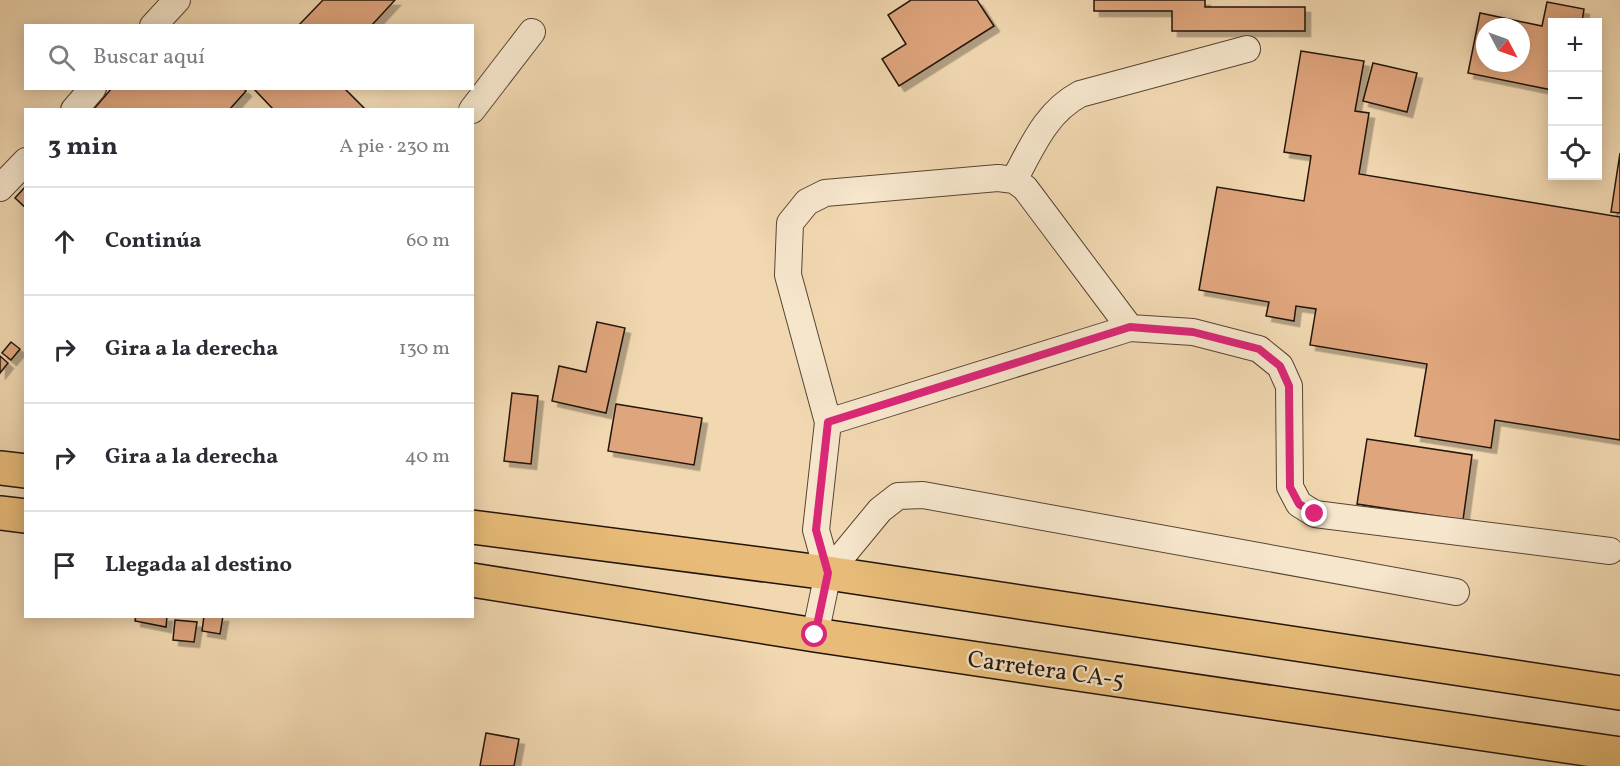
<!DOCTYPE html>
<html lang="es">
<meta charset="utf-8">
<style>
body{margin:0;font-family:Vollkorn,serif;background:#f2f2f3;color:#2b2b33}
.controls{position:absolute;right:18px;top:18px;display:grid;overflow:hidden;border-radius:0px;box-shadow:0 3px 15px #0003}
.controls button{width:54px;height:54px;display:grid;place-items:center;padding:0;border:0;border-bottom:2px solid #e1e1e2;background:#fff;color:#2b2b33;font:30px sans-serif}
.compass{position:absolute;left:1476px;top:18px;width:54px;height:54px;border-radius:50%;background:#fff;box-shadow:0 3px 15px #0003;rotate:131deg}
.stop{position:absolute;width:18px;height:18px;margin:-14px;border:4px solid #db2777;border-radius:50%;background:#fff}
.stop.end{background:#db2777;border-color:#fff;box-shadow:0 2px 6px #0008}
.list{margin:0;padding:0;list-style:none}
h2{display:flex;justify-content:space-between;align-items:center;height:78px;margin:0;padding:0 24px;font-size:26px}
h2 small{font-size:20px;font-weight:400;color:#7c7c81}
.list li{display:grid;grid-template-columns:39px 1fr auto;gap:18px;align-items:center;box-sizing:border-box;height:108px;padding:0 24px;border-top:2px solid #e1e1e2}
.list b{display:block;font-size:22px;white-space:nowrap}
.list em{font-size:20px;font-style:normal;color:#7c7c81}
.icon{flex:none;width:33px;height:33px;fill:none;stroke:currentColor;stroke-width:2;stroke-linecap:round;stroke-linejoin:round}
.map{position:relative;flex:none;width:1620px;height:766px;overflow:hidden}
.search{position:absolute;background:#fff;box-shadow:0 3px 15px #0003;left:24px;top:24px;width:450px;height:66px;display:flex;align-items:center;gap:15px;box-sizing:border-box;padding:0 21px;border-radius:0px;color:#7c7c81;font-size:22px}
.panel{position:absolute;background:#fff;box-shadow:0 3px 15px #0003;left:24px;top:108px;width:450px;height:510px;border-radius:0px}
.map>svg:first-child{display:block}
.building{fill:#dfa57d;stroke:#23140a;stroke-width:1.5;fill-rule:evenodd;filter:url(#shadow)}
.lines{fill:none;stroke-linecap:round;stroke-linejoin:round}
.minor-casing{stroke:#564534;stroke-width:28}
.highway-casing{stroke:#23140a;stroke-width:36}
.minor{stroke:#f6e6cc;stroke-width:26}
.highway{stroke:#e8bc78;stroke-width:33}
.route{stroke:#db2777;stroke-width:8}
.labels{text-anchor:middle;stroke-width:4.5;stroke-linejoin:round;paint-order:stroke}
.street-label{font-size:24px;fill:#23140a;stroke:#f6e6cc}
</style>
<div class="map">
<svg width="1620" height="766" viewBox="0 0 1620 766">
<defs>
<filter id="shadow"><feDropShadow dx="5.5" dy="5.5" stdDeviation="0" flood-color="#0004"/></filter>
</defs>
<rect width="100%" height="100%" fill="#f1d8b1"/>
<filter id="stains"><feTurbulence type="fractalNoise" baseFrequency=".00333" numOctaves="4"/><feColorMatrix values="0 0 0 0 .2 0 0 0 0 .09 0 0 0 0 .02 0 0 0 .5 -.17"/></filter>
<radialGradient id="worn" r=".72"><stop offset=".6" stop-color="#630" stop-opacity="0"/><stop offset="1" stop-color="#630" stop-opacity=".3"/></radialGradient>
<path class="building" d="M323,0h72l-24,26h-73z
M911,0h66l17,26 -95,60 -17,-27 24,-15 -18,-29z
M1094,0h111v7h100v24h-133v-20h-78z
M1547,2l37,7 -2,13h-30v68l-84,-17 12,-60 62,13zM1485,27h36v36h-36z
M1301,51l63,10 -9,50 14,2 -10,61 261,43v223l-125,-20 -4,28 -76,-12 12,-72 -117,-19 6,-36 -20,-3 -2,15 -28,-5 3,-14 -70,-12 18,-103 87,14 7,-45 -27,-4z
M1373,63l44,10 -10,39 -44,-11z
M112,88h131l3,3 -17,19h-136z
M253,88h91l22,22h-92z
M1620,153v60l-9,-1z
M26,186v22l-11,-10z
M597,322l28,6 -19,85 -54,-12 7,-35 27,6z
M11,342l9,7 -9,11 -9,-7z
M0,356l8,7 -8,10z
M512,393l26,3 -7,68 -27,-3z
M616,404l86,14 -8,47 -86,-14z
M1367,439l105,16 -9,65 -106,-16z
M136,616h31l-1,11 -31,-6z
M204,616h19l-3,18 -18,-3z
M175,620l22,2 -3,20 -21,-2z
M486,733l33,6 -5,27h-34z"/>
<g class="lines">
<g class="minor-casing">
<path id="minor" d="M153,26l24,-26
M74,110l19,-22
M472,110l60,-78
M1014,180c18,-33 32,-68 66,-86l167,-45
M0,188l26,-27
M828,422l302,-94 63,4 66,17 21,17 9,20 1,101 9,17 16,10 295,37
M828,573l52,-63 18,-14 25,-1 533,97
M815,635l13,-62 -12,-43 12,-108 -40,-147 2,-52 17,-21 18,-9 173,-15 16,2 11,8 105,140"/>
</g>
<g class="highway-casing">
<path id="highway" d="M0,468l26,3
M0,513l26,3
M472,527l356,46 792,120
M472,580l343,55 805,119"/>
</g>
<use href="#minor" class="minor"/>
<use href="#highway" class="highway"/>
</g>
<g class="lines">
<path class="route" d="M815,635l13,-62 -12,-43 12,-108 302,-95 63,5 66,17 21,17 9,20 1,101 9,17 16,10"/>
</g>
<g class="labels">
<g class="street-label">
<text transform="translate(1046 669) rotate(8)" y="8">Carretera CA-5</text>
</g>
</g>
<rect width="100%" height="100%" filter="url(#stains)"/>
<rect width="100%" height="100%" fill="url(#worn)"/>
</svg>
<div class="controls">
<button>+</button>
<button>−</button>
<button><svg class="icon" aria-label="locate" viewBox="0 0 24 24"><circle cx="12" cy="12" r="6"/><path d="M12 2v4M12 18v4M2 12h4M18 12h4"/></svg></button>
</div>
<svg class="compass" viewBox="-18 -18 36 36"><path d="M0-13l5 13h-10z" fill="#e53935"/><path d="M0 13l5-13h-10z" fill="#7c7c81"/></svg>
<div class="stop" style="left:815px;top:635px"></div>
<div class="stop end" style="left:1315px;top:514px"></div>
<div class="search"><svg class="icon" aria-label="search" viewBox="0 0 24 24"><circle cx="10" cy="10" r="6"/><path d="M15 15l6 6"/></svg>Buscar aquí</div>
<section class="panel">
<h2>3 min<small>A pie · 230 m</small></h2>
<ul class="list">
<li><svg class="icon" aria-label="ahead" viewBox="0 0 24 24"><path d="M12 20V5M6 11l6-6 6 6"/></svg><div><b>Continúa</b></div><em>60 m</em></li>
<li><svg class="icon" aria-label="right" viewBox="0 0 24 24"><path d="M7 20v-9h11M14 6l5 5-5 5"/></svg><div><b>Gira a la derecha</b></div><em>130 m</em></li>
<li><svg class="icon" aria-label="right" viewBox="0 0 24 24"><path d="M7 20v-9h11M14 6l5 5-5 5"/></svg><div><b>Gira a la derecha</b></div><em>40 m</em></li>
<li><svg class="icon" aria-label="arrive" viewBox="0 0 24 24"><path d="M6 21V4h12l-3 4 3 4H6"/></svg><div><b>Llegada al destino</b></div></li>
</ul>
</section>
</div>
